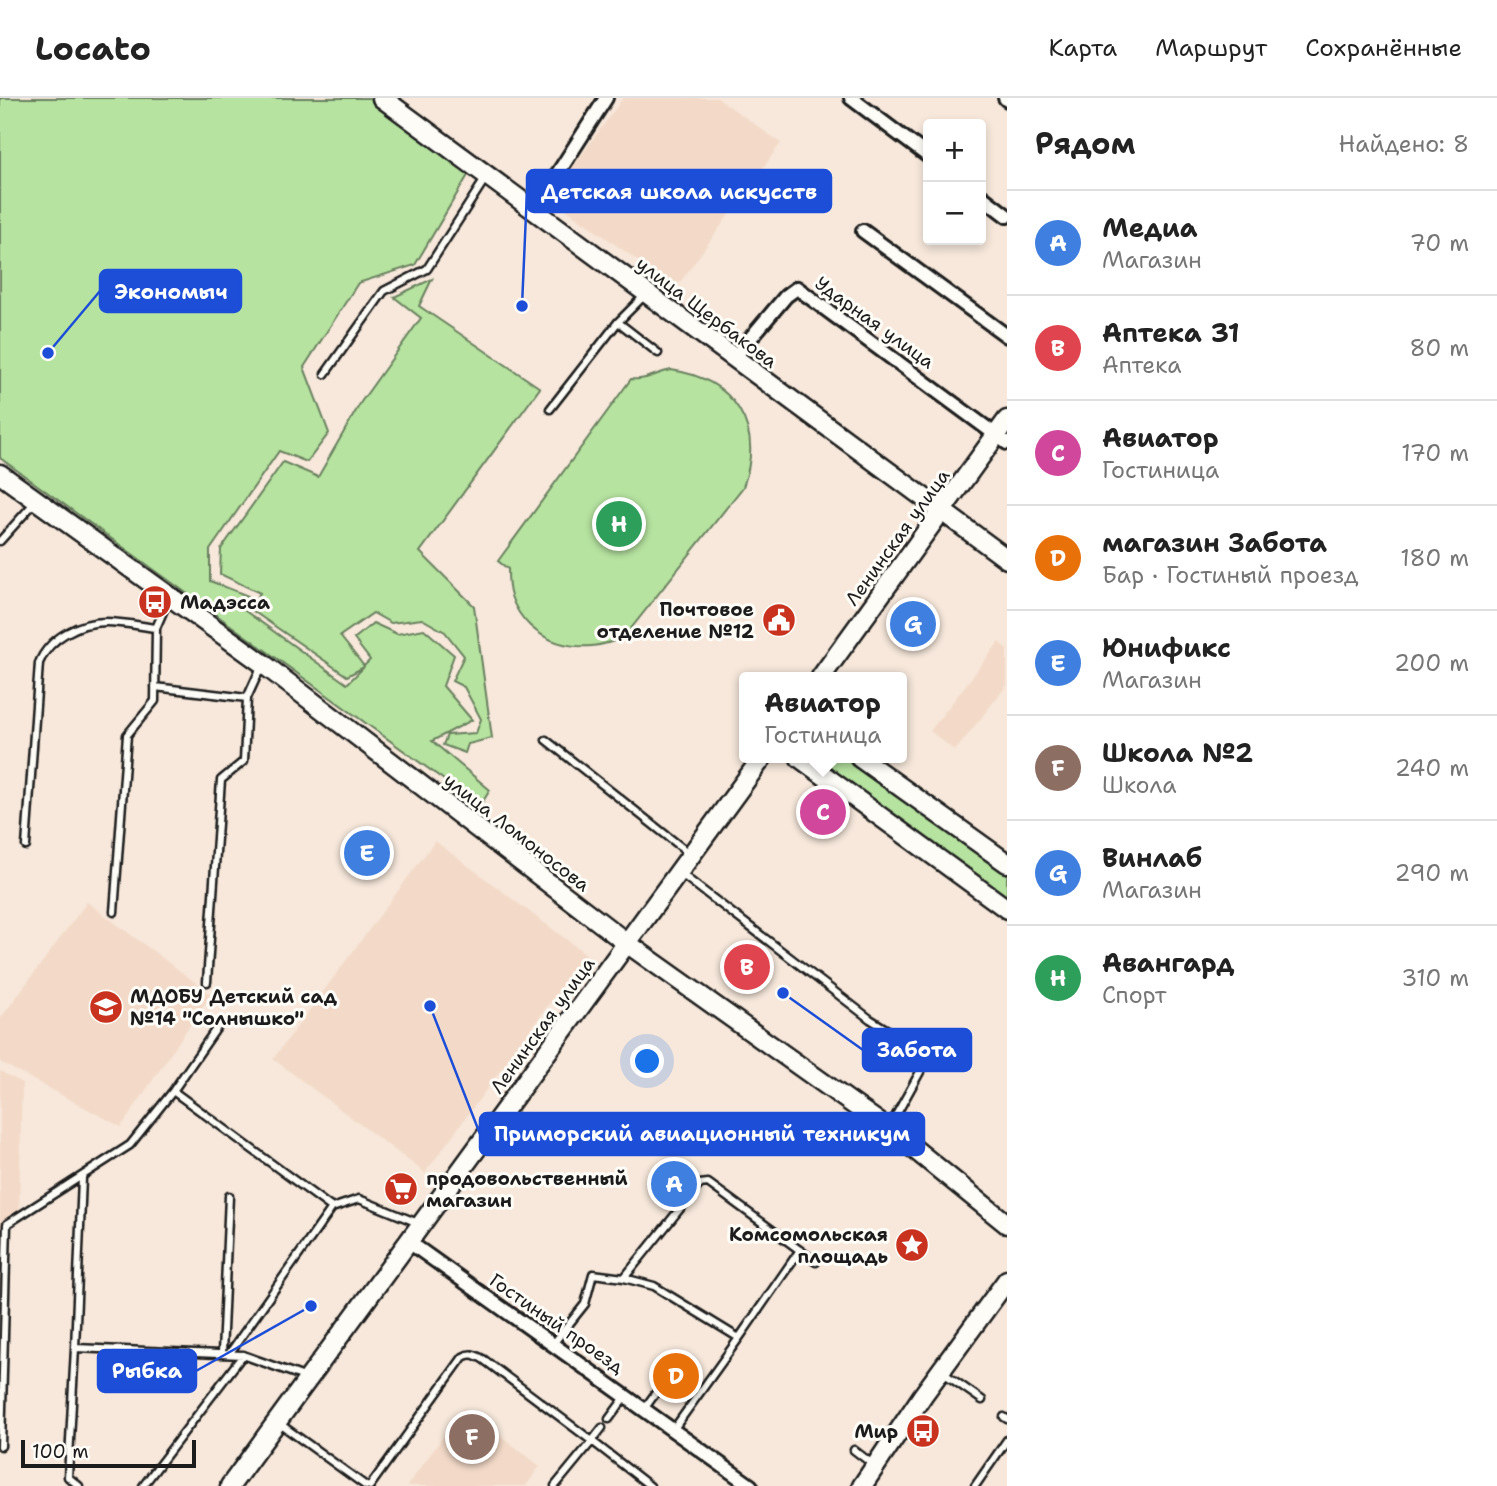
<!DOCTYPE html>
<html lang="ru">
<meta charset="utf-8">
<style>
body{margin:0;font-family:"Shantell Sans",sans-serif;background:#f6f6f6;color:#222}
.controls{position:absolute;right:21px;top:21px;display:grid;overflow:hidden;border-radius:7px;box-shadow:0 4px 10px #0003}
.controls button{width:63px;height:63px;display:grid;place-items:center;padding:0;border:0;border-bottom:2px solid #e0e0e0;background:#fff;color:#222;font:35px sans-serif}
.scale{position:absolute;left:21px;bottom:18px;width:175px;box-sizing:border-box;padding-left:7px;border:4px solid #1c1c1c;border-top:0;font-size:19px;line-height:24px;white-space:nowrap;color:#1c1c1c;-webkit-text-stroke:5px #fdfcf7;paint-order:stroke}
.you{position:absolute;left:648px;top:964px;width:24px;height:24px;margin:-18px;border:5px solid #fff;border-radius:50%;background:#1a73e8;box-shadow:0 0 0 10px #1a73e833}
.badge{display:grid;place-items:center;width:46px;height:46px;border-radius:50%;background:#d93025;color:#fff;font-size:23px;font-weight:700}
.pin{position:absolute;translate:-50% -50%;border:4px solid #fff;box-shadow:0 2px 7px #0006}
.popup{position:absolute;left:739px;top:574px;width:168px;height:91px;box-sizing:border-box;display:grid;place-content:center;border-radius:7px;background:#fff;filter:drop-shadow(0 2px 5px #0005);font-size:23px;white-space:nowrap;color:#767676}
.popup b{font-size:26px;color:#222}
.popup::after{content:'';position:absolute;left:50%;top:100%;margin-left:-14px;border:14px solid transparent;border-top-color:#fff}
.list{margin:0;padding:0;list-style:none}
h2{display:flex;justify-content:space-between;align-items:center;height:91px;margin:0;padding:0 28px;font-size:30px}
h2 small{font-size:23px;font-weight:400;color:#767676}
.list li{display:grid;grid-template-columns:46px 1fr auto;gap:21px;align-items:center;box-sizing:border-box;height:105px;padding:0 28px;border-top:2px solid #e0e0e0}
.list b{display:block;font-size:26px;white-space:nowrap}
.list p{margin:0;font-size:23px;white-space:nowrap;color:#767676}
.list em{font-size:23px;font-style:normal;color:#767676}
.map{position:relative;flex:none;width:1007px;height:1388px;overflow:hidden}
header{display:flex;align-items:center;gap:42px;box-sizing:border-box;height:98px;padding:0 35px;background:#fff;border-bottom:2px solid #e0e0e0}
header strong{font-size:33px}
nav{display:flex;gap:38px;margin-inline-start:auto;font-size:24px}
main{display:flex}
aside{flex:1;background:#fff}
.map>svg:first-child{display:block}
.built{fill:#f3dac8}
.green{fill:#b6e3a0;stroke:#69805e;stroke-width:2}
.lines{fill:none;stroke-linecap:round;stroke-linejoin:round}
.lane-casing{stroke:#1c1c1c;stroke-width:11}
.street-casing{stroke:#1c1c1c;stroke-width:18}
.secondary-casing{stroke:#1c1c1c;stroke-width:23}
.lane{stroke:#fdfcf7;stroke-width:6}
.street{stroke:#fdfcf7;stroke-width:12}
.secondary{stroke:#fdfcf7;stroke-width:18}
.labels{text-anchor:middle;stroke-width:6;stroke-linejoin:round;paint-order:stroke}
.street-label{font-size:19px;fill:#1c1c1c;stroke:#fdfcf7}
.poi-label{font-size:19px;font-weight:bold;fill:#1c1c1c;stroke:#fdfcf7;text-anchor:start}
.leader{fill:none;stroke:#1d4ed8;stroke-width:2.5}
.callout-dot{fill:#1d4ed8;stroke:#fdfcf7;stroke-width:2.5}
.callout{fill:#1d4ed8;stroke:#1d4ed8;stroke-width:2.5}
.callout-label{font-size:21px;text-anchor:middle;font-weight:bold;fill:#fff}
</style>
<header>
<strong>Locato</strong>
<nav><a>Карта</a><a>Маршрут</a><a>Сохранённые</a></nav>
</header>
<main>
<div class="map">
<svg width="1007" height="1388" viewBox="0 0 1007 1388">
<rect width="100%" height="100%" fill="#f7e8db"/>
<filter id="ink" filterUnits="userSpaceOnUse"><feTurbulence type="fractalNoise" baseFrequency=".0143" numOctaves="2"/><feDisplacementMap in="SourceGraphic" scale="14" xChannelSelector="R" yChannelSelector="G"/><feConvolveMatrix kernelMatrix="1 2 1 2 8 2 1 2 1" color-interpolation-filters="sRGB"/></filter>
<g filter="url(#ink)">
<path class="built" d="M623,0h95l63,45 -105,145 -126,-90z
M999,544l8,7v36l-52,66 -25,-20z
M435,743l151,113 -161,219 -152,-114z
M87,804l124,92 -90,133 -121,-65v-43z
M0,973l22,12 -3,132 -17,7 -2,46z
M464,1310l76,58 -14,20h-119z"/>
<path class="green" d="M0,0h374l97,72 -56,95 -57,18 -54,84 25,66 -22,29 -28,-11 -69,99v31l38,15 -7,12 106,76 17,-17 -17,9 -97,-67 10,-16 -40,-19 1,-25 62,-87 35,15 43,-75 60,-84 -27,-21 38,-18 -13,27 121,82 -120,164 54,54 18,132 -24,6 -3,9 -22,-8 4,-10 29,-2 5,-14 -17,-32 -12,-6 12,-25 -19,-24 -23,-13 -31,4 -18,-10 -33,23 24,30 6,-6 -16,-21 19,-16 24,11 27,-5 30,26 -11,31 29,34 -40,21 58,49 -10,16 -480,-348z
M671,272c63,9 94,56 72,117l-118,149c-42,22 -97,9 -114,-40 -3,-8 -3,-18 -3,-27l-10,-8 133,-182c14,2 26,-6 40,-9z
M811,660h36l160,115v28z"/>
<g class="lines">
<g class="lane-casing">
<path id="lane" d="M618,224l40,31
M325,276l59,-83 43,-22 60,-93
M550,311l68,-87 27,-27
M0,443l36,-40
M155,589l92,11
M546,642l144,114
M26,748l13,-183c10,-25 40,-41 67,-41 16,0 34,4 50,6
M680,775l190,146 45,28 7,12 -2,13 -30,54
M114,814l13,-177 28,-34 1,-73 13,-30
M207,884l14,-202 23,-19 3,-63 15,-33
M173,993l159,117 -103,146
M332,1110l27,-9 59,24
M624,1180l76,-94 8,-1 108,79
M739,1240l61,-88
M553,1246l32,-40 8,-30 31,4 30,8 85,52 -66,92
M75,1250l7,-170
M222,1255l7,-157
M942,1274l40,28
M644,1311l19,-26
M1004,1319l3,2
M609,1321l17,-23
M280,1326l86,62
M1,1348l6,-222 123,-79 43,-54 45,-65
M854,1352l21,16
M79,1388l-11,-9 7,-129 168,7 64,23
M143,1388l100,-131
M370,1388l93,-129c8,-5 12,-2 20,2l109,82 10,-13
M555,1388l37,-45 58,45
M975,1388l32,-46"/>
</g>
<g class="street-casing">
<path id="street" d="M851,0l77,58
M1005,0l2,2
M981,98l26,20
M535,111l71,-111
M863,133l144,105
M733,261l53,-63 11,-8 210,155
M409,1144l342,244"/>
</g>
<g class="secondary-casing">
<path id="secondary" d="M382,0l625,461
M0,376l262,189 366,281 274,195 105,85
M821,579l186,-257
M800,660l207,151
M860,660l147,105
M230,1388l532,-728
M862,1388l61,-91 84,-115"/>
</g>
<use href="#lane" class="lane"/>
<use href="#street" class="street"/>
<use href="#secondary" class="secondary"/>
</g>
</g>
<defs>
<g id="bus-disc" transform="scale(1.75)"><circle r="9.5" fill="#c8321e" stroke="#fdfcf7"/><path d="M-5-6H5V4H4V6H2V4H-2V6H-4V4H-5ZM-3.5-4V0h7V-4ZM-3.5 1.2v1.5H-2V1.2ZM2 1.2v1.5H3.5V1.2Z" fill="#fff"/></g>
<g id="civic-disc" transform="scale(1.75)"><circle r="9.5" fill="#c8321e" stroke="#fdfcf7"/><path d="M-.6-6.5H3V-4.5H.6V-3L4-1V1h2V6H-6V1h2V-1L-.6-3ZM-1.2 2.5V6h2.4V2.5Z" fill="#fff"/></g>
<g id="school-disc" transform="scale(1.75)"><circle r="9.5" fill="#c8321e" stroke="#fdfcf7"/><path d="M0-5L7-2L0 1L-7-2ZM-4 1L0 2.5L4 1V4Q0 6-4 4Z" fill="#fff"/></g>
<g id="supermarket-disc" transform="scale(1.75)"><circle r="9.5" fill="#c8321e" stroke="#fdfcf7"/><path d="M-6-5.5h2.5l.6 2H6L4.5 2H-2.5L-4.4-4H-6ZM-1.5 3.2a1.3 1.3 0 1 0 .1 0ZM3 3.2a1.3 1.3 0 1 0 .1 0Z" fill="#fff"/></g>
<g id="sight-disc" transform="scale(1.75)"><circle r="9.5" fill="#c8321e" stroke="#fdfcf7"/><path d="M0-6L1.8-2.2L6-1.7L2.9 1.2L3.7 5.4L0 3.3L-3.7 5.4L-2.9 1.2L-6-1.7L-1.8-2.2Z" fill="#fff"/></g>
</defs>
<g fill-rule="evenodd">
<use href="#bus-disc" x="155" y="504"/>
<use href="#civic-disc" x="779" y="522"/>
<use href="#school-disc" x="106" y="909"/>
<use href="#supermarket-disc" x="401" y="1091"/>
<use href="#sight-disc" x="912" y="1147"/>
<use href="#bus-disc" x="923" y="1333"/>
</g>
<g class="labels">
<g class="street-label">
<text transform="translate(707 214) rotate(37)" y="7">улица Щербакова</text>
<text transform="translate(875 224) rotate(36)" y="7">Ударная улица</text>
<text transform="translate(897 439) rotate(-54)" y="7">Ленинская улица</text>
<text transform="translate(517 734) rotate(38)" y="7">улица Ломоносова</text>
<text transform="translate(542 927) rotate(-54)" y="7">Ленинская улица</text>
<text transform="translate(557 1225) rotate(35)" y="7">Гостиный проезд</text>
</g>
<g class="poi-label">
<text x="180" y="511">Мадэсса</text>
<text x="754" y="518" text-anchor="end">Почтовое<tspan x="754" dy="22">отделение №12</tspan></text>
<text x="130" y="905">МДОБУ Детский сад<tspan x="130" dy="22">№14 "Солнышко"</tspan></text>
<text x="426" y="1087">продовольственный<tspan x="426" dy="22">магазин</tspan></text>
<text x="888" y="1143" text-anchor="end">Комсомольская<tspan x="888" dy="22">площадь</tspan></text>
<text x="898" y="1340" text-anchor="end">Мир</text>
</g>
</g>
<path class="leader" d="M522 208L527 93M48 255L100 193M783 895L863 952M430 908L480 1036M311 1208L196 1273"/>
<g class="callout-dot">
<circle cx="522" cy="208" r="7"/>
<circle cx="48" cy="255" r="7"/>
<circle cx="783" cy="895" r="7"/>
<circle cx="430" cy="908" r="7"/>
<circle cx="311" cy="1208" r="7"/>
</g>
<g class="callout">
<rect x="527" y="72" width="304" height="42" rx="7"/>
<rect x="100" y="172" width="141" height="42" rx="7"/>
<rect x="863" y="931" width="108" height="42" rx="7"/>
<rect x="480" y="1015" width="444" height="42" rx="7"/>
<rect x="98" y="1252" width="98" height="42" rx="7"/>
</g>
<g class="callout-label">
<text x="679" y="101">Детская школа искусств</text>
<text x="171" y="201">Экономыч</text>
<text x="917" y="959">Забота</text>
<text x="702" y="1043">Приморский авиационный техникум</text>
<text x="147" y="1280">Рыбка</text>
</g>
</svg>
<div class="controls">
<button>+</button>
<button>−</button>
</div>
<div class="scale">100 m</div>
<div class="you"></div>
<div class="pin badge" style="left:674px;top:1086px;background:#3f7fe0">A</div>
<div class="pin badge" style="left:747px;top:869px;background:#e0444e">B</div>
<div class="pin badge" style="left:823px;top:714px;background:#d1479c">C</div>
<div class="popup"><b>Авиатор</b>Гостиница</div>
<div class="pin badge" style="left:676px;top:1278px;background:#e8710a">D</div>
<div class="pin badge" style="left:367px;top:755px;background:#3f7fe0">E</div>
<div class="pin badge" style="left:472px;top:1339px;background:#8d6e63">F</div>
<div class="pin badge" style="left:913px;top:526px;background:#3f7fe0">G</div>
<div class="pin badge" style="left:619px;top:426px;background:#2e9e5b">H</div>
</div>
<aside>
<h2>Рядом<small>Найдено: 8</small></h2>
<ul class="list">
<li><span class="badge" style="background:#3f7fe0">A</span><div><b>Медиа</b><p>Магазин</p></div><em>70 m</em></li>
<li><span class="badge" style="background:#e0444e">B</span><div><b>Аптека 31</b><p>Аптека</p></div><em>80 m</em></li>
<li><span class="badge" style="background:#d1479c">C</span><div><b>Авиатор</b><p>Гостиница</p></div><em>170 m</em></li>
<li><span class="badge" style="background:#e8710a">D</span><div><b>магазин Забота</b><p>Бар · Гостиный проезд</p></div><em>180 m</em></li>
<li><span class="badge" style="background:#3f7fe0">E</span><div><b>Юнификс</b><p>Магазин</p></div><em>200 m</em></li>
<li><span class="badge" style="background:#8d6e63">F</span><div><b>Школа №2</b><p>Школа</p></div><em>240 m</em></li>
<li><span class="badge" style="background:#3f7fe0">G</span><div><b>Винлаб</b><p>Магазин</p></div><em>290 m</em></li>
<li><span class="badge" style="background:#2e9e5b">H</span><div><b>Авангард</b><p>Спорт</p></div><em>310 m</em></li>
</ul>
</aside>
</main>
